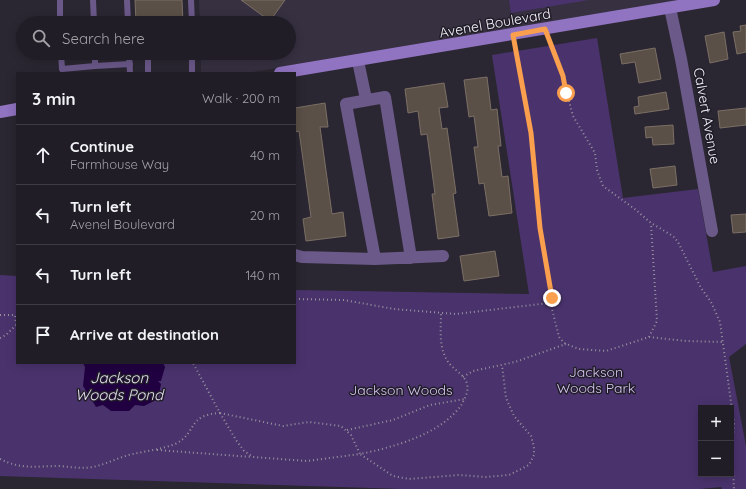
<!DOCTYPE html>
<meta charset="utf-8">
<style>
body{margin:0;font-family:Quicksand,sans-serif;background:#2d2a32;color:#f1f3f6}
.controls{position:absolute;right:12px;bottom:12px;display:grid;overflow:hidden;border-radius:0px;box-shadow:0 2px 10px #0003}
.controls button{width:36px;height:36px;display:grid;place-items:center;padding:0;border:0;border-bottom:1px solid #3d3b43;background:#201d26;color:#f1f3f6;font:20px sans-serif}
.stop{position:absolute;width:12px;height:12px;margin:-9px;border:3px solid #f99f4d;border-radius:50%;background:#fff}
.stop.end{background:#f99f4d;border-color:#fff;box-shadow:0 1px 4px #0008}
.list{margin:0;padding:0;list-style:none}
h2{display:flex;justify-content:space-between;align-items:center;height:52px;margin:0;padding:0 16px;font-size:17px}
h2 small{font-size:13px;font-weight:400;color:#a2a2a7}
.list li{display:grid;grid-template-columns:26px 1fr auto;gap:12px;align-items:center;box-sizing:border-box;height:60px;padding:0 16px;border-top:1px solid #3d3b43}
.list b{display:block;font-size:15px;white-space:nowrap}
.list p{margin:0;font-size:13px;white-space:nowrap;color:#a2a2a7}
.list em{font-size:13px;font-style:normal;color:#a2a2a7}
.icon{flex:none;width:22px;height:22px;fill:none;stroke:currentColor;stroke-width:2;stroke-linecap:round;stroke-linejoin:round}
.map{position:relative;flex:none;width:746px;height:489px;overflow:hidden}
.search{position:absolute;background:#201d26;box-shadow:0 2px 10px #0003;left:16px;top:16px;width:280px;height:44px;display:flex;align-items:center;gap:10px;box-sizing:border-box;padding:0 14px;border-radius:22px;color:#a2a2a7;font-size:15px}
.panel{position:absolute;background:#201d26;box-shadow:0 2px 10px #0003;left:16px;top:72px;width:280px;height:292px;border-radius:0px}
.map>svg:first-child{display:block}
.built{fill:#363041}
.green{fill:#4a336d;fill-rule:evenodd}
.water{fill:#210042}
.building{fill:#5b5047;stroke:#7b6f65}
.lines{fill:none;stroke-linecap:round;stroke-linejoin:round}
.path{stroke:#96929c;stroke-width:2;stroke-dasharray:1 3;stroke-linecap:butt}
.lane{stroke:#6b598a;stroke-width:6}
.street{stroke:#6b598a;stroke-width:12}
.secondary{stroke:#9073c1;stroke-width:12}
.route{stroke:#f99f4d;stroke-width:5}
.labels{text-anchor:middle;stroke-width:3;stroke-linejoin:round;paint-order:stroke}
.street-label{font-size:14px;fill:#f5f2fa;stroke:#211d28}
.park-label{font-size:14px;fill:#d4c6ef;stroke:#211d28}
.water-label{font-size:15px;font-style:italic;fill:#e4ddf2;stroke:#211d28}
</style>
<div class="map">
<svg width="746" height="489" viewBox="0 0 746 489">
<rect width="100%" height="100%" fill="#2b2732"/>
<path class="built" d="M199,0h480l-23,7 -410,66h-45v-20h88v-30h-89z"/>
<path class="green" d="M509,0h80l-78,13z
M597,38l26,160 75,-9 15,83 33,-6v78l-17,13 17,89v43h-24l-1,-2 -21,2h-296l-404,-13v-201l17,1v87h278v-73l234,4 -37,-239zM701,408h30v66h-30z"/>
<path class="water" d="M83,363h80l2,4 -4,14h-3l3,3 -3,15 -14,7 -9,-1 -6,6h-18l-8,-6 -7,2 -13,-21 2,-19z"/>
<path class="building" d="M135,0h47l1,23h-47z
M241,0h44l-15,21z
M746,25v27l-9,2 -4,-22 8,-1 -1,-5z
M724,32l4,27 -18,4 -5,-27z
M655,48l6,31 -22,4 -4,-21 -13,2 -2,-10z
M487,77l4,33 6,-1 4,37h-3l4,31 6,-1 4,37 -23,3 -5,-33 -5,1 -5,-37h4l-4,-31 -5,1 -5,-37z
M444,83l4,24 -9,1 3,21 5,-1 9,65 -3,1 6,42 -21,3 -6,-45h3l-8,-60 -6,1 -3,-24 -10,2 -3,-24z
M666,92l3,17 -34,5 -1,-7 5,-1 -1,-9z
M325,103l3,24h-8l12,87 11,-2 3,24 -40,5 -3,-22 8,-2 -12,-86 -4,1v-24z
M746,108v17l-26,3 -2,-17z
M673,125l1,19 -21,1 -1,-8 -6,1 -1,-11z
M675,166l2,19 -24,3 -3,-19z
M746,214v18l-13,1 -2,-18z
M495,251l4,25 -35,5 -4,-25z"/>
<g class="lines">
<path class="path" d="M549,40l10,24 14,52 22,37 2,17 6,16 33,24 15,13 22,13 5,6 23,46 10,14 9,20 14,102 -2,24 2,41
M515,46l16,87 9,95 11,66 -2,9 2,2 8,32 5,6 15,6 27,2 43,-14 37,4 37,1
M295,299l49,1 50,9 62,5 93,-11
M0,315h15l1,9
M649,337l8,-16 -6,-97
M0,338l6,-3 11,-11
M463,377l10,-6 42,-9 51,-18
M220,413l16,27 8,11 9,6 54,4 53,-7 33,22 16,3 50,-4 27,2 23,-2 20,-10 5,-10v-8l-3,-11 -17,-20 -8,-18 -4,-33
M220,413l63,13 26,-4 32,4 10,9 9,19c34,-7 82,-20 102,-50 3,-6 7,-13 5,-20 -2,-9 -13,-14 -18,-21 -11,-14 -8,-34 -8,-50
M347,430l46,-10 37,-15 35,-6
M157,450l95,7
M0,459c22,11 36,7 60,7 11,1 21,3 33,1 14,-3 26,-10 40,-13 14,-3 29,-5 42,-10 23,-11 11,-29 45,-31l-27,-50"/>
<path class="lane" d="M60,0v23
M93,0l1,23
M127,0l1,23
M191,0l1,23
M61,53l1,16 33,-3
M95,53v13l35,-2
M129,53l1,20
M148,53v20
M192,53v20"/>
<path class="street" d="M670,8l11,51 31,172
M358,61l8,38
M295,255l7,2 73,2 68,-3
M375,259l-29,-155 39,-7 26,161"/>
<path class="secondary" d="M280,73l434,-73
M0,112l17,-3"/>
</g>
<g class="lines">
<path class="route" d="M552,298l-12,-70 -9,-95 -18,-98 32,-6 18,47 3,17"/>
</g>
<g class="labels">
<g class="street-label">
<text transform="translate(495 23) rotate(-10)" y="5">Avenel Boulevard</text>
<text transform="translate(707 116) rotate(80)" y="5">Calvert Avenue</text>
</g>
<g class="park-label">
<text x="596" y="377">Jackson<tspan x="596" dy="16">Woods Park</tspan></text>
<text x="401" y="395">Jackson Woods</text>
</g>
<g class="water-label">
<text x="119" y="383">Jackson<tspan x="119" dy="17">Woods Pond</tspan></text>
</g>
</g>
</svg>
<div class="controls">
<button>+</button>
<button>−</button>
</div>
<div class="stop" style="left:566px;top:93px"></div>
<div class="stop end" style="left:552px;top:298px"></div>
<div class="search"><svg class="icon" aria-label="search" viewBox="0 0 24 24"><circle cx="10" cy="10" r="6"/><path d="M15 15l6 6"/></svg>Search here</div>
<section class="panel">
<h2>3 min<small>Walk · 200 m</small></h2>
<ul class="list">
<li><svg class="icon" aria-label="ahead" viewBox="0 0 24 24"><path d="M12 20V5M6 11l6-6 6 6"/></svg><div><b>Continue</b><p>Farmhouse Way</p></div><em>40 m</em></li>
<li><svg class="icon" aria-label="left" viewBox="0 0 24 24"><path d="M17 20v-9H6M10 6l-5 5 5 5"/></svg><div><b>Turn left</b><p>Avenel Boulevard</p></div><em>20 m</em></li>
<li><svg class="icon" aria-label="left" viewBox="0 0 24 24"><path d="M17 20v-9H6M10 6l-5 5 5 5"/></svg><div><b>Turn left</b></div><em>140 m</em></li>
<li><svg class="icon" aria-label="arrive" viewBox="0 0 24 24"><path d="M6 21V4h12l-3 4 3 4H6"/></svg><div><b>Arrive at destination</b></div></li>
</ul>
</section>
</div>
